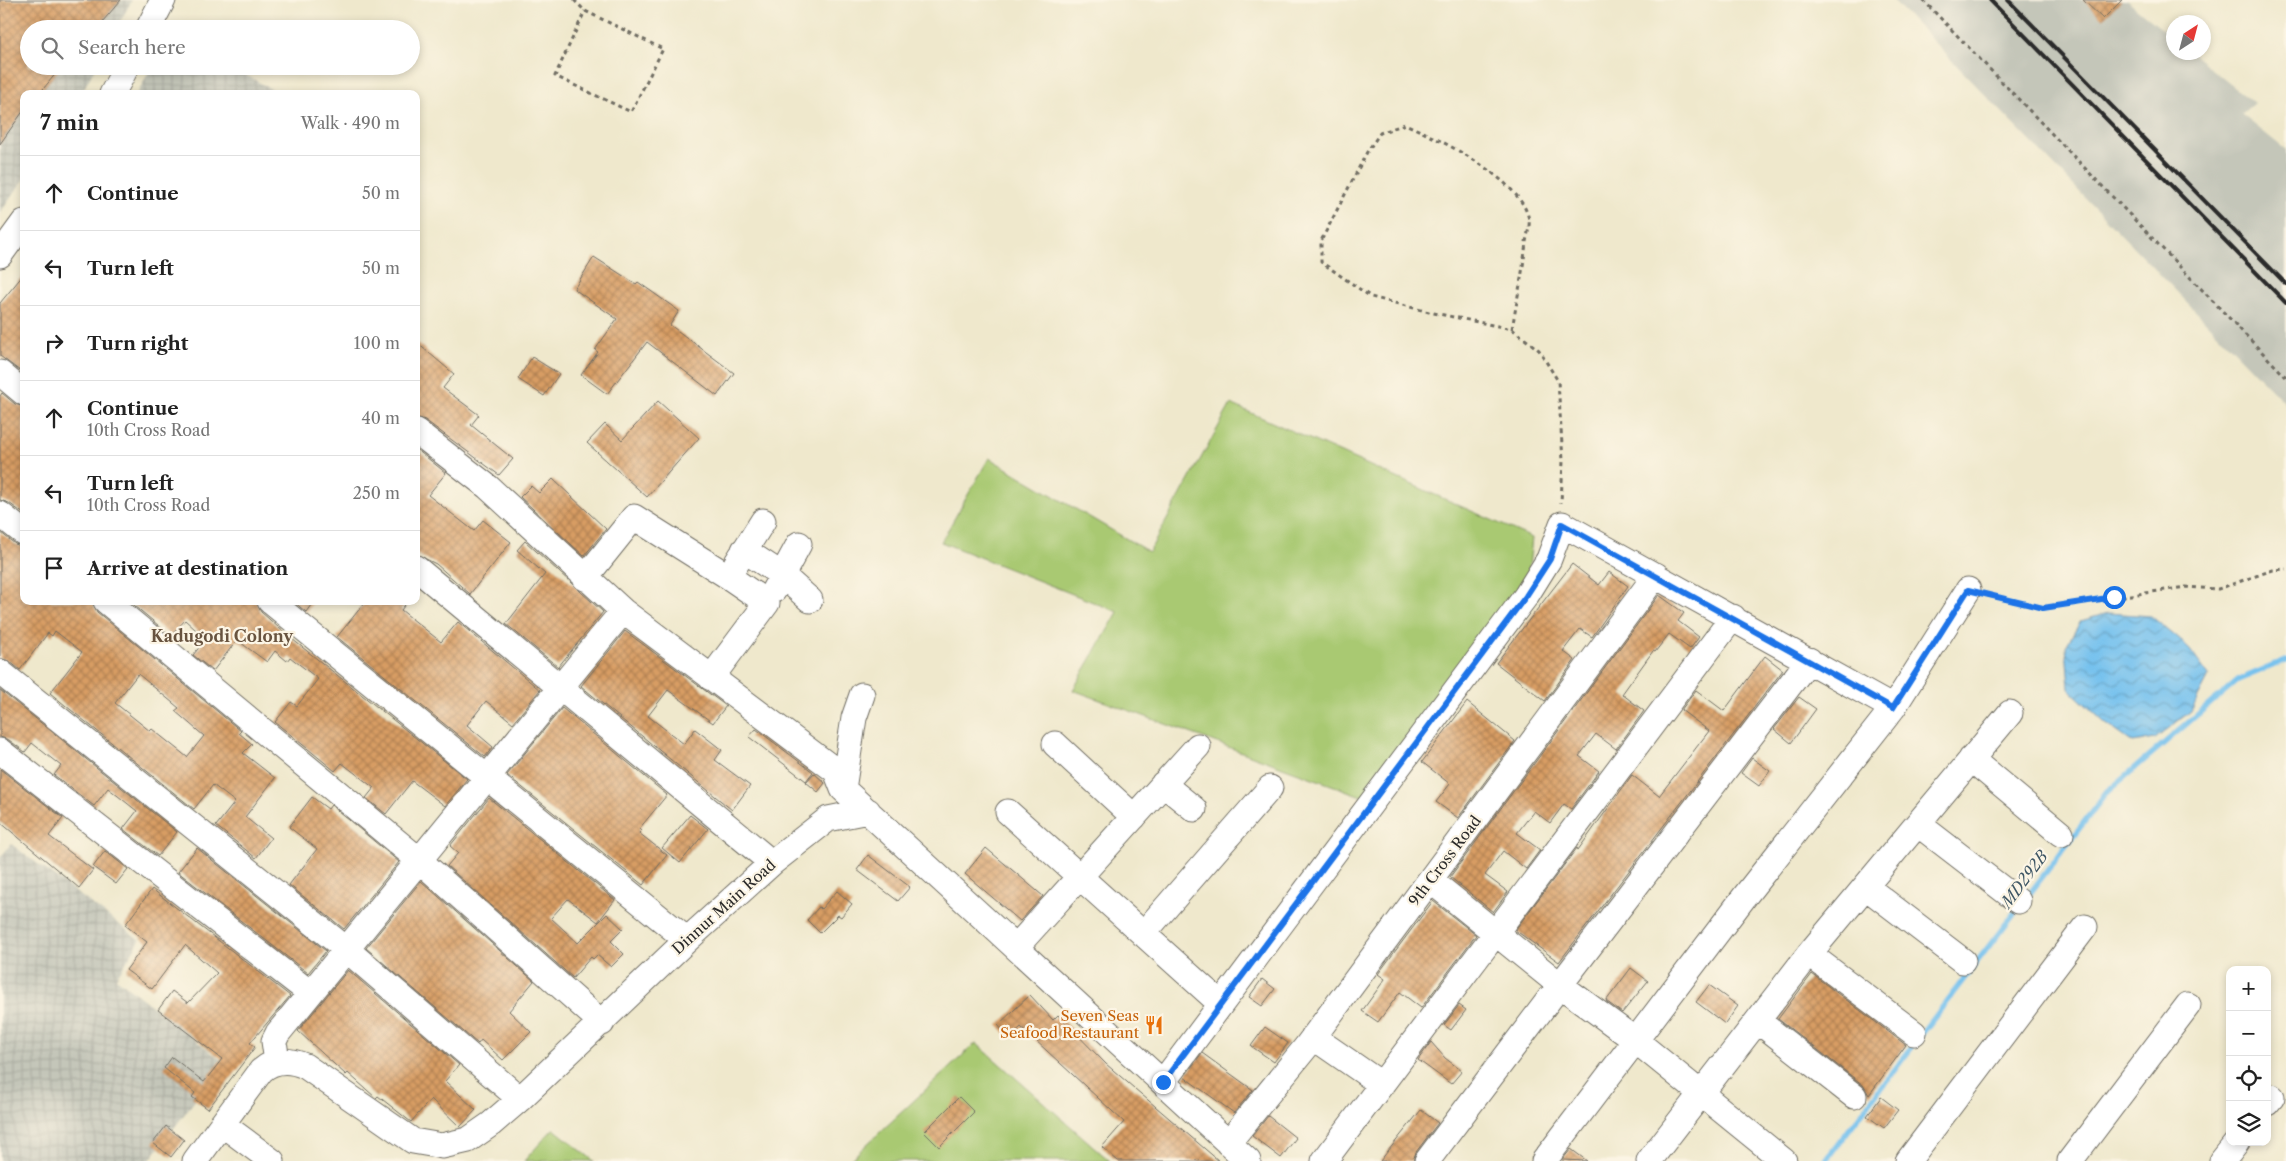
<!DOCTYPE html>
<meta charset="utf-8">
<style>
body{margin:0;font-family:"Libre Caslon Text",serif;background:#f6f6f6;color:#222}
.controls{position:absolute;right:15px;bottom:15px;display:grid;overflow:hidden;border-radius:10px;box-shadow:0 2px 8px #0003}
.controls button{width:45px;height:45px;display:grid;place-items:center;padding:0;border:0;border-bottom:1px solid #e0e0e0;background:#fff;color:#222;font:25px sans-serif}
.compass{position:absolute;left:2166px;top:15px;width:45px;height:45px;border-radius:50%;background:#fff;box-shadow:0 2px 8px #0003;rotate:36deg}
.stop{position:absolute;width:15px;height:15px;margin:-11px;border:4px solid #1a73e8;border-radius:50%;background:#fff}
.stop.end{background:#1a73e8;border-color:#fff;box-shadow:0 1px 5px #0008}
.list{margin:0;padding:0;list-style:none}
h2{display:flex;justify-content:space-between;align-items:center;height:65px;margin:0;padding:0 20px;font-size:21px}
h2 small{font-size:16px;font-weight:400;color:#767676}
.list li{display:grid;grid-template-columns:32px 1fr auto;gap:15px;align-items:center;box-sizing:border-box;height:75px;padding:0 20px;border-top:1px solid #e0e0e0}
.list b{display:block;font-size:19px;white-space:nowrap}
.list p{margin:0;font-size:16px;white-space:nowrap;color:#767676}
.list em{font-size:16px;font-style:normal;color:#767676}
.icon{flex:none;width:28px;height:28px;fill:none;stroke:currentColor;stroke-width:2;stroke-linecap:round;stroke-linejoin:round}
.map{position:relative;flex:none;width:2286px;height:1161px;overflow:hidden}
.search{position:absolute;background:#fff;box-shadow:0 2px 8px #0003;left:20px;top:20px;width:400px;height:55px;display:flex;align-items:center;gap:12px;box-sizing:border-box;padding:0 18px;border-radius:28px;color:#767676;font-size:19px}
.panel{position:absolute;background:#fff;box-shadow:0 2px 8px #0003;left:20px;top:90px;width:400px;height:515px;border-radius:10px}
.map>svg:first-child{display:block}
.industrial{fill:url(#industrial-grid)}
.railway{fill:#c4c6b9}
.grass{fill:#a9c972;stroke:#6a7a4e}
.water{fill:url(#water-waves);stroke:#50768c}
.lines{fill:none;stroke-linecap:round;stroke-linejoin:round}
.stream{stroke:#74c1ee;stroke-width:5.5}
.building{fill:url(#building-cross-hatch);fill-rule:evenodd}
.minor-casing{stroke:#706d63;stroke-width:27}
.path{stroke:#706d63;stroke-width:3;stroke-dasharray:4 4;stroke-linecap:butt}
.minor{stroke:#fff;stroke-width:25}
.rail{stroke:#2b2b2b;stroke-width:4}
.route{stroke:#1a73e8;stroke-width:6}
.labels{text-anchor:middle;stroke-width:4.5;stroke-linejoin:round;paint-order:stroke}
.street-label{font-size:15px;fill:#2b2b2b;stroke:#fcf5e5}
.food-label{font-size:15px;fill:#c56008;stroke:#fcf5e5;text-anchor:end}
.neighbourhood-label{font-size:16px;font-weight:bold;fill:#68533f;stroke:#fcf5e5}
.water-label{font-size:16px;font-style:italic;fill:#415866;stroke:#fcf5e5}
</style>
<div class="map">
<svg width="2286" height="1161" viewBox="0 0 2286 1161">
<defs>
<pattern id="industrial-grid" width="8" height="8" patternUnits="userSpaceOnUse" patternTransform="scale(1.25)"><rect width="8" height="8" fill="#c4c6b9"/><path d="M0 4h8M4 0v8" fill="none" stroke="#a9aa9f"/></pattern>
<pattern id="water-waves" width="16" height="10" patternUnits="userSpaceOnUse" patternTransform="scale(1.25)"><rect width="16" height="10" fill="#74c1ee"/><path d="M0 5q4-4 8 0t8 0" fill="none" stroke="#5f9dc1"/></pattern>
<pattern id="building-cross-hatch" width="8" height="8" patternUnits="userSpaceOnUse" patternTransform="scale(1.25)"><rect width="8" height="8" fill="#d89d63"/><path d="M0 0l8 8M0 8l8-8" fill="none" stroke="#af8052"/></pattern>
</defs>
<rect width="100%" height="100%" fill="#fcf5e5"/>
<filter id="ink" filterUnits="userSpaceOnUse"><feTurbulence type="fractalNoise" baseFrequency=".02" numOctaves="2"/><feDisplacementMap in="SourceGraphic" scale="10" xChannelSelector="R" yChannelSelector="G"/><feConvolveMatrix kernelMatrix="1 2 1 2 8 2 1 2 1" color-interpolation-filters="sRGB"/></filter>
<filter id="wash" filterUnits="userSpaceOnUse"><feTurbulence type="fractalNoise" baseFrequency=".0096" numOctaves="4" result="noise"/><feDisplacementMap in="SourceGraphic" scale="20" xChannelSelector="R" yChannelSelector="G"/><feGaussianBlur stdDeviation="1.12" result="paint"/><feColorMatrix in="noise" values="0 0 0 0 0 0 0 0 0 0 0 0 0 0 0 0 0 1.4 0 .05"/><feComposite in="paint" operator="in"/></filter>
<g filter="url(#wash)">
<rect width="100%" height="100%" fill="#efe8cc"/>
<path class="industrial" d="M0,0h132l-16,29h-87v37h67l-15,28h-57v85l-24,34z
M152,66h78l50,28h-143z
M11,844l129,96 -24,38 108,84 -75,99h-149v-303z"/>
<path class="railway" d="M1893,0h233l47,38 1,14 17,1 63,50 -13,11 45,36v254z"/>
<path class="grass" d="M1231,404l301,134 -4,40 -164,219 -291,-107 45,-78 -177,-70 48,-84 160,94z
M976,1043l134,118h-261z
M553,1129h1l40,32h-70z"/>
<path class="water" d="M2108,613l43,3 36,30 22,30 -18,35 -36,28 -22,4 -28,-20 -36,-34 -3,-43 15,-25z"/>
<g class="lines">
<path class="stream" d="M2024,901l83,-109 131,-112 48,-20
M1825,1161l193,-253"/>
</g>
<g id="blocks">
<path class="building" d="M0,0h121l-25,29h-67v37h33l-23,28h-15v16l-24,34z
M2083,0h39l-19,19z
M594,257l42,27 2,-2 41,29 -9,14 64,48 -17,23 -70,-54 -40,52 -26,-19 17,-23 -3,-2 22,-31 -43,-30z
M24,274v100l-24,-18v-53z
M416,342l38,32 -11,14 36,27 -8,10 42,34 -14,16 -74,-55 -9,-3z
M532,357l27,17 -15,22 -26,-17z
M2,393l13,11 9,3v107l-15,-11 -9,-3v-104z
M658,401l41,37 -52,59 -60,-54 18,-19 17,16z
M416,449l30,24 -18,22 46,36 9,-11 28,22 -41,52 -34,-30 -20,-10z
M553,479l53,50 -22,27 -64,-59 11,-11 8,7z
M0,532l15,12 9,3v54h68l5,11 144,119 -2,2 13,11 -9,9 32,25 -30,39 26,21 -15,20 -40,-32 19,-24 -22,-17 -19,24 -144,-116 32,-41 -27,-21 -3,5 -4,-3 -28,37 -11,-9 -9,-3zM138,674l41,34 -4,3 29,25 -17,21 -35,-28 -2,2 -35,-28z
M525,541l78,71 -45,55 -52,-43 39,-50 -28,-24z
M1572,564l27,21 10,-13 19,14 -36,51 -12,-8 -17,22 12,9 -30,41 -49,-38z
M1659,595l25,18 -6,8 21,16 -9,12 -21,-15 -14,18 -2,-1 -31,43 22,17 -28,38 -20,-15 -17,22 20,15 -28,38 -7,-5 -14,19 -16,-12 -17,22 23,17 -14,19 -23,-18 -18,24 23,17 -15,20 -43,-35z
M129,601h127l5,11 26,23 180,144 -22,27 -33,-25 -26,33 -20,-16 8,-10 -32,-25 -7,8 -60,-49 16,-20 6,4 21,-27 -28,-22 -3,4 -12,-10 -8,11 -30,-22 -24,31 -20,-16 13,-16 -21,-19 -14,16z
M293,601h21l-8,11z
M366,601h42l-7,9 40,32 17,-20 82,68 -27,33 -27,-22 -19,24 26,22 -8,10 -148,-120z
M625,631l101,75 -13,17 -45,-33 -20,26 36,28 11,-15 27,21 -7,10 35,26 -18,24 -151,-124z
M1765,656l18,14 -224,292 -44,-32 62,-82 1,2 54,-75 27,21 50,-65 -28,-21 15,-20 28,21z
M0,690l177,142 -19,24 -35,-27 14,-18 -29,-23 -14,18 -40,-31 7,-9 -29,-23 -7,9 -16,-12 -9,-3z
M1799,697l17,12 -25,34 -17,-14z
M1467,702l48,39 -57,77 -22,-16 14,-18 -28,-22z
M562,708l105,87 -28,34 2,2 -2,2 28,22 -24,30 -136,-110z
M756,729l57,43 -7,9 -57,-44z
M1752,758l18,13 -11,15 -18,-13z
M0,769l63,49 -14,18 44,34 -14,18 -79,-66z
M814,773l11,10 -7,9 -12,-10z
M312,797l16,12 3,-4 68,57 -55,67 -55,-44 28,-36 -28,-22z
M489,798l126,102 -17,22 -30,-23 -17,19 27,25 29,-29 16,15 -12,12 13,13 -13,13 -14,-12 -4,4 -2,-2 -18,21 -126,-112 11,-13 -8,-7z
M690,815l18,14 -28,34 -18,-15z
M197,848l129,103 -18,22 -130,-101z
M986,848l57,48 -23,25 -55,-47z
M105,851l23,18 -12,15 -23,-17z
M868,855l42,32 -12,14 -41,-31z
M421,881l113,100 -25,30 22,21 -28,28 -22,-20 -3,4 -112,-96z
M152,889l138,107 -40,47 5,4 -47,62 -16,-12 3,-4 -31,-25 8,-11 32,25 18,-23 -64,-49 14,-19 16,12 29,-30 -32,-28 -33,44 -26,-19 21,-28 -22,-17z
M837,891l15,13 -11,13 -3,-2 -18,18 -13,-13 12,-13 2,2z
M1433,901l43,34 -55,73 -21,-16 -22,30 -16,-11 23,-32 -7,-5z
M1631,968l17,13 -26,32 -16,-12z
M348,970l111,95 -14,16 31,29 -16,17 -29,-28 -20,23 -33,-26 -2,2 -28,-25 -2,2 -48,-44z
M1812,974l94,71 -37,50 -6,-10 -85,-66z
M1262,979l13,10 -13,17 -13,-9z
M1709,985l29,21 -13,18 -29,-22z
M1030,995l23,25 5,-5 48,49 113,97h-101l-16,-14 22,-25 -103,-95 -12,11 -11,-13z
M1459,1005l7,5 -15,20 -7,-5z
M1265,1027l23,16 -14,19 -23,-16z
M1431,1042l14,16 17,13 -11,13 -33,-24z
M1202,1053l51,37 -19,23 -50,-36z
M959,1097l15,15 -35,35 -15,-15z
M1881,1097l17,13 -14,18 -17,-12z
M1421,1110l17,13 -22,29 -3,9h-33z
M1268,1116l28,22 -15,20 -29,-22z
M166,1126l18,14 -13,17 -18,-14z
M1571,1149l16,12 -25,-1z"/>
</g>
</g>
<g filter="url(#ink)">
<use href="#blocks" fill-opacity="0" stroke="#706d63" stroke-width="1"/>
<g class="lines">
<g class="minor-casing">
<path id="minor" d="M148,29l15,-29
M112,94l15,-28
M0,255l24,-33
M0,373l24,20
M416,431l72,56 135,124 213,160 7,18 405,372
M0,514l24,19
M744,550l38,25 28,25
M736,564l27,-43
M416,568l356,295
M585,578l49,-61 95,60 38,26 -56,75
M774,590l25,-46
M106,601l313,259 183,163
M270,601l417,339
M0,672l346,277 174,150
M1055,744l79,73
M0,751l310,242
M1971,759l90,75
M1163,784l31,25
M843,789l11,-71 8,-23
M1008,812l213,192
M1918,824l100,77
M1866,887l97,74
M1143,934l127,-146
M1016,947l182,-201
M1809,954l105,79
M1758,1021l96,75
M1313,1037l68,47
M277,1062l-3,-21 4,-8 345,-422
M1163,1082l363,-486 23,-37 13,-35 331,184
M2267,1103l5,-6
M222,1124l50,37
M1228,1143l78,-96 350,-472
M195,1161l66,-90c13,-12 28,-12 44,-5l108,75 29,5 26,-6 23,-16 29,-25 167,-159 85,-77 56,-44 40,-8
M1324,1161l409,-544
M1427,1161l133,-176 -130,-105
M1544,1161l201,-265 148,-188 75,-118
M1649,1161l160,-207 201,-241
M1784,1161l-149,-121 -75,-55 249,-325
M1908,1161l177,-234
M2070,1161l118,-156
M2222,1161l15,-19"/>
</g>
<path class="path" d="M574,0l11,11 78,38 -32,63 -76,-36 30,-65
M1923,0l363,377
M1512,329c5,-29 11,-57 14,-87 1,-6 4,-16 3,-22 -7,-41 -90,-81 -124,-96l-25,9 -13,19 -46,89v21l50,35 58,15 83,17 27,21 19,31 5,80 -2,42
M1988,595l55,13 143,-21 32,2 55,-19 13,-1"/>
<use href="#minor" class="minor"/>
<path class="rail" d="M1990,0l296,303
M2008,0l278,284"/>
</g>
</g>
<g class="lines" filter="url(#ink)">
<path class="route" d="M1163,1082l363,-486 24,-37 12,-35 331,184 75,-118 75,18 71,-11"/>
</g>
<defs>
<g id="restaurant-bare" transform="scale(1.5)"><path d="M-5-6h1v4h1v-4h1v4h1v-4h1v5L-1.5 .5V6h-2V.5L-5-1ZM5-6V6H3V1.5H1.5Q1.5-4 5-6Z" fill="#e8710a" stroke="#fcf5e5" stroke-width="2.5" paint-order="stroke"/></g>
</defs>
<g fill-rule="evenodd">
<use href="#restaurant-bare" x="1154" y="1025"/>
</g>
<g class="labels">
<g class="street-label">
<text transform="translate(1445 861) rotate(-53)" y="5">9th Cross Road</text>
<text transform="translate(724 907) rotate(-42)" y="5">Dinnur Main Road</text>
</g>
<g class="food-label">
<text x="1139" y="1021">Seven Seas<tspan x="1139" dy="17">Seafood Restaurant</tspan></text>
</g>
<g class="neighbourhood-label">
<text x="222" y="642">Kadugodi Colony</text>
</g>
<g class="water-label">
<text transform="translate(2024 879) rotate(-53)" y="6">MD292B</text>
</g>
</g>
</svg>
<div class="controls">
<button>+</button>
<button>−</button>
<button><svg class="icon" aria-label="locate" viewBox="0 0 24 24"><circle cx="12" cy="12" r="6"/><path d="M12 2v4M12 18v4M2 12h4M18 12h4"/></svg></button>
<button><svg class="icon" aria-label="layers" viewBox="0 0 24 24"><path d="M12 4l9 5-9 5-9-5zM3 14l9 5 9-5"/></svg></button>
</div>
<svg class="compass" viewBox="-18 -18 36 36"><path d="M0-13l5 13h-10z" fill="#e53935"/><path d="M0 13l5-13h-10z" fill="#767676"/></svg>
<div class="stop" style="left:2114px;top:597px"></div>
<div class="stop end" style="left:1163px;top:1082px"></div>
<div class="search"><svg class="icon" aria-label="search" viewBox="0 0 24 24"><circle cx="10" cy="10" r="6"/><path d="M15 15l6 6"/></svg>Search here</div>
<section class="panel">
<h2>7 min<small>Walk · 490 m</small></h2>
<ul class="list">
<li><svg class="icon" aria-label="ahead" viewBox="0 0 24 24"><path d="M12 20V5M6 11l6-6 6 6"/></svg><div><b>Continue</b></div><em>50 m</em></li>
<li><svg class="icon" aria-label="left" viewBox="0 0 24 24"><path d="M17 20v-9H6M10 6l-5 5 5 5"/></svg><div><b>Turn left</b></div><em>50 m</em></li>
<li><svg class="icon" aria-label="right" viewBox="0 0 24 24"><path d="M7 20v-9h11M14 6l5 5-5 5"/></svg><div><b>Turn right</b></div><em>100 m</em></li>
<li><svg class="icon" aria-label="ahead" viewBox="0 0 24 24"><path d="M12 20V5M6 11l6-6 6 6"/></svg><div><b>Continue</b><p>10th Cross Road</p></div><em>40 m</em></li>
<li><svg class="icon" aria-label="left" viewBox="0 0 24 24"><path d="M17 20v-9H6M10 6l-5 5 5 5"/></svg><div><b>Turn left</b><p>10th Cross Road</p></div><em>250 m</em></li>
<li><svg class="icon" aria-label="arrive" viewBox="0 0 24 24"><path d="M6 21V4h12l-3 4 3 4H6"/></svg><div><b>Arrive at destination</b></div></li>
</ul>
</section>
</div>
